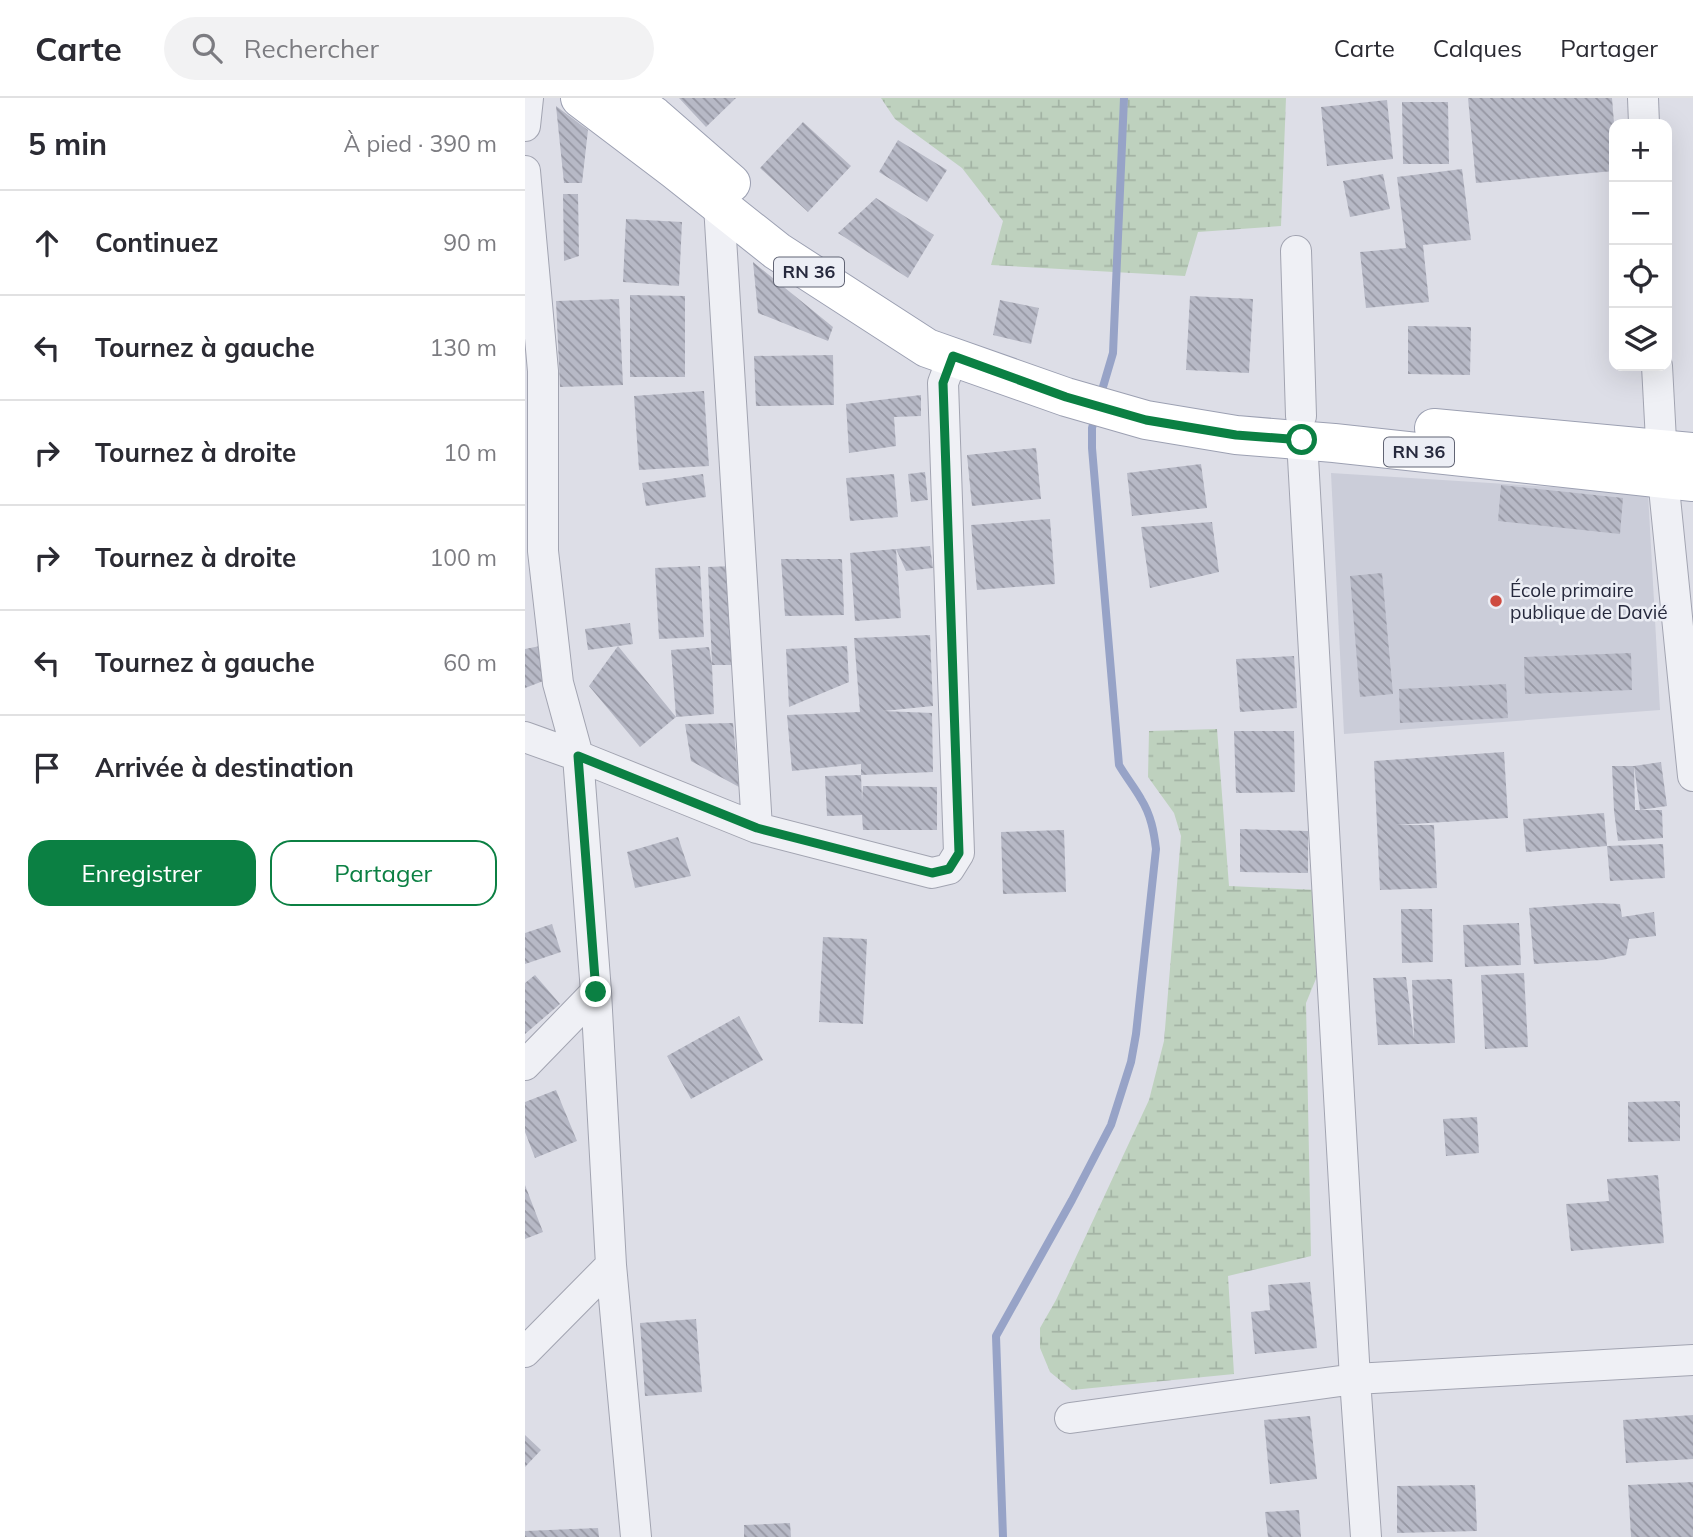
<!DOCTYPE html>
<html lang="fr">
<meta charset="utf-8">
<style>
body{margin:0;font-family:Mulish,sans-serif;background:#f2f2f3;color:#2b2b33}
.controls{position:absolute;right:21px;top:21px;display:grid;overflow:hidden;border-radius:14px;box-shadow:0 7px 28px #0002}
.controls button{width:63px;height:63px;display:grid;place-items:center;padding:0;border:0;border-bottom:2px solid #e1e1e2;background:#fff;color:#2b2b33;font:35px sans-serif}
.stop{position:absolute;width:21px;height:21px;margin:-16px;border:5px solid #0b8043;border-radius:50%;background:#fff}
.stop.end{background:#0b8043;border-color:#fff;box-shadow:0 2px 7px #0008}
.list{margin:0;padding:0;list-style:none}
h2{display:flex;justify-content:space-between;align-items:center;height:91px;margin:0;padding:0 28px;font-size:30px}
h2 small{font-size:23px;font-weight:400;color:#7c7c81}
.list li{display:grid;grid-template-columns:46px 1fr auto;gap:21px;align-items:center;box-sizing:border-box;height:105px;padding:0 28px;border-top:2px solid #e1e1e2}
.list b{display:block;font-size:26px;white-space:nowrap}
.list em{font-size:23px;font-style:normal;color:#7c7c81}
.actions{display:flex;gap:14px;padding:21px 28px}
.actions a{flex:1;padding:16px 0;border:2px solid #0b8043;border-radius:21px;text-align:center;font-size:24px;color:#0b8043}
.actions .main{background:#0b8043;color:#fff}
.icon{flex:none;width:38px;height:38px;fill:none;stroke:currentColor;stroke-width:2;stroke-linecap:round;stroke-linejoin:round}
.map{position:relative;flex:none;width:1168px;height:1439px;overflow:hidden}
header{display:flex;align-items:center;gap:42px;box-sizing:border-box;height:98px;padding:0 35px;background:#fff;border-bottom:2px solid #e1e1e2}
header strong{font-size:33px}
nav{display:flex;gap:38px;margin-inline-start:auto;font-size:24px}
.search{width:490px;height:63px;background:#f2f2f3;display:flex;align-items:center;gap:18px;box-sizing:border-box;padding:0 24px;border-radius:38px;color:#7c7c81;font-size:26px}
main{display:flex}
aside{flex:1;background:#fff}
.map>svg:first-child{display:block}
.built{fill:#cbcdd9}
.wetland{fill:url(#wetland-marsh)}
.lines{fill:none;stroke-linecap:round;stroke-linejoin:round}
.stream{stroke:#97a3c7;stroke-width:8}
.building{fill:url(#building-back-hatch)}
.minor-casing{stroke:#a2a4b1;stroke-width:32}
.major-casing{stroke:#9ca0b2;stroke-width:40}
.minor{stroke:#eff0f5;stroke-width:30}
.major{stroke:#fff;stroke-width:38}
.route{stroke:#0b8043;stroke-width:9}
.poi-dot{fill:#ce4b40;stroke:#eceef5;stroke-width:2.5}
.labels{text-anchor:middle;stroke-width:5;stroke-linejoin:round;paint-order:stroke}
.shield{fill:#eceef5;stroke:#616474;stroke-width:2}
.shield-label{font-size:18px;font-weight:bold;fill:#26293d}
.poi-label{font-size:19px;fill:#26293d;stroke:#eceef5;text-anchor:start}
</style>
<header>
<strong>Carte</strong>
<div class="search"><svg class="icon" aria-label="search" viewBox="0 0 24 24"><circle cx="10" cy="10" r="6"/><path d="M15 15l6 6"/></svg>Rechercher</div>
<nav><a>Carte</a><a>Calques</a><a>Partager</a></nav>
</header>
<main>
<aside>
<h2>5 min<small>À pied · 390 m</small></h2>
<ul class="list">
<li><svg class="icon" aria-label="ahead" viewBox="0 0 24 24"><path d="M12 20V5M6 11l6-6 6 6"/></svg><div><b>Continuez</b></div><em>90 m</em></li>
<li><svg class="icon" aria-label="left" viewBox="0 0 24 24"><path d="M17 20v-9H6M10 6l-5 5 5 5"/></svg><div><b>Tournez à gauche</b></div><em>130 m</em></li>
<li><svg class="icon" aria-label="right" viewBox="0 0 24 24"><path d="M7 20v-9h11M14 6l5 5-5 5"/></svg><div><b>Tournez à droite</b></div><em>10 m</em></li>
<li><svg class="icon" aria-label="right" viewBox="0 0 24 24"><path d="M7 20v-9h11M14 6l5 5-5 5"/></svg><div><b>Tournez à droite</b></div><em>100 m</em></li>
<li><svg class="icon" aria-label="left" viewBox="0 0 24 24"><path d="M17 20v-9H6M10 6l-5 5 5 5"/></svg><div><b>Tournez à gauche</b></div><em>60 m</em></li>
<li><svg class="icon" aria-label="arrive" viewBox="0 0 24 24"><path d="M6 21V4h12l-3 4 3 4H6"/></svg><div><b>Arrivée à destination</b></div></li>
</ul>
<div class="actions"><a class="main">Enregistrer</a><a>Partager</a></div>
</aside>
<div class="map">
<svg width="1168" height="1439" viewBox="0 0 1168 1439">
<defs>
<pattern id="wetland-marsh" width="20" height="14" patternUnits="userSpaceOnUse" patternTransform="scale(1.75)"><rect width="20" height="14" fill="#bed1be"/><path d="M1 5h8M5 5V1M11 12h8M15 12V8" fill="none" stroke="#a3b3a4"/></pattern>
<pattern id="building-back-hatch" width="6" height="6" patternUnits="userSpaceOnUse" patternTransform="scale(1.75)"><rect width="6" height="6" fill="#b7b9c6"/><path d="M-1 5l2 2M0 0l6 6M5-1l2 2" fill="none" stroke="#9596a2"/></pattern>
</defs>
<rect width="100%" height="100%" fill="#dddee7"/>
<path class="built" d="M806,375l317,20 12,217 -316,24z"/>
<path class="wetland" d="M356,0h405l-5,128 -83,6 -13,44 -194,-11 12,-44 -41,-53 -67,-49z
M692,631l12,157 89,4 2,79 -14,34 5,253 -83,20 6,98 -162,16 -22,-18 -10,-24v-20l16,-28 93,-200 15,-59 17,-205 -7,-23 -26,-36 1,-46z"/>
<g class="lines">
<path class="stream" d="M575,299l13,-44 11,-255
M478,1439l-7,-201 76,-136 39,-75 20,-63 5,-28 20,-185c-2,-17 -5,-34 -15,-50 -6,-11 -15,-22 -22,-34l-27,-317v-20l3,-11"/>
</g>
<path class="building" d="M154,0h57l-30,29z
M943,0h144l2,25v48l-138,12z
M862,2l6,59 -66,7 -6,-59z
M877,4h46l1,62h-46z
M31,8l32,24 -6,53h-18z
M278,24l48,44 -43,46 -48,-44z
M373,42l49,30 -20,32 -48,-30z
M937,71l9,71 -48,5 6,57 -63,6 -6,-56 46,-4 -9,-71z
M858,76l7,35 -40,8 -7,-36z
M38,96h15l1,62 -15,5z
M351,100l58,37 -26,43 -70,-45z
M101,121l56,3 -3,64 -56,-4z
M228,164l80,65 -5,14 -70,-28z
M105,197l55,1v81h-55z
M665,198l63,3 -4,74 -63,-3z
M94,201l4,86 -63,2 -4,-86z
M475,202l39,8 -8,36 -38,-9z
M883,228l63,1 -1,48 -62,-1z
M308,257l1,50 -78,1 -2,-50z
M179,293l5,75 -70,4 -5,-74z
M396,297v21l-27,1 2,29 -47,7 -3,-49z
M511,350l5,51 -69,7 -5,-51z
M676,366l6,44 -75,8 -5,-43z
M400,374l3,28 -17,2 -3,-28z
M178,376l3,23 -60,9 -4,-23z
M369,376l4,43 -48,4 -4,-43z
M976,387l122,13 -3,36 -122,-13z
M525,421l5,65 -78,6 -6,-65z
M687,424l7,50 -69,16 -9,-61z
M405,448l3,22 -27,3 -10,-22z
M371,451l5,69 -46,3 -5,-68z
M256,461h61l2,56 -59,1z
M175,468l4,71 -45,2 -4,-71z
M208,468l4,99h-25l-4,-98z
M857,475l11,121 -33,3 -10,-121z
M105,525l3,21 -45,6 -3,-21z
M405,537l3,71 -50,5 49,2 1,59 -72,3v-11l-69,7 -5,-56 73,-3 -6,-74z
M20,547l1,35 -21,8v-39z
M93,548l58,71 -5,-67 38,-3 3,18 2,49 -38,3 -36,30 -51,-61z
M322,548l2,36 -60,25 -3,-58z
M1106,555l1,37 -107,4 -1,-37z
M769,558l3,52 -57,4 -4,-53z
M981,586l2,34 -108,5 -1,-34z
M208,625l6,64 -48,-26 -6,-37z
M709,633h60l1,61 -59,1z
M979,654l4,66 -112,7h38l3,63 -57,2 -6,-129z
M1136,664l6,44 -27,4 -6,-44 1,44h27l1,28 -45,3 -4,-30 -2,-45h22z
M336,677l1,25 1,-14 74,1v43h-74l-1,-15 -35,1 -2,-40z
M1079,715l3,33 -81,6 -3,-33z
M715,731l68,2v42l-68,-1z
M539,732l2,62 -63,2 -2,-62z
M153,739l13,39 -56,12 -8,-36z
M1138,746l2,34 -55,3 -3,-35z
M1073,805l22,1 2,13 32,-5 2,24 -27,3 -3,16 -24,5 -68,4 -5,-56z
M876,811h31l1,53 -31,1z
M994,825l2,42 -56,2 -2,-42z
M27,826l9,28 -36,12v-31z
M298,839l44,2 -4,85 -44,-2z
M999,875l4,74 -43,2 -4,-74z
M10,877l25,29 -35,30v-51z
M881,879l8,62 -2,-59 40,-1 3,64 -77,2 -5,-67z
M214,918l24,44 -72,39 -24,-43z
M31,992l21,51 -42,17 -10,-26v-30z
M1155,1003v40l-52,1v-40z
M952,1019l2,36 -33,3 -3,-37z
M1133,1077l6,68 -93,8 -5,-47 43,-3 -2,-22z
M0,1087l18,47 -18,7z
M785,1184l7,66 -62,6 -4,-42 19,-2 -2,-25z
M171,1221l6,73 -57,4 -5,-73z
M1168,1317v44l-67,4 -3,-43z
M785,1318l7,63 -47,5 -6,-64z
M0,1337l16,15 -16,17z
M1168,1384v55h-62l-3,-52z
M950,1387l2,46 -80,2v-47z
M774,1412l2,27h-33l-3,-25z
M265,1425l1,14h-47v-12z
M73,1430l1,9h-74v-6z"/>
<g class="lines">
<g class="minor-casing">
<path id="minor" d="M1118,0l1,26
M0,28l3,-28
M0,73l18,200v180l15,132 20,73 18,236 15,273 25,272
M194,107l38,623
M771,153l5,165
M1132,268l6,112 30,298
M777,342l53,939 11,158
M0,639l53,19 179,72 175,45 17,-4 10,-16 -16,-470 10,-27
M0,967l71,-73
M0,1254l86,-87
M545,1320l285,-39 338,-19"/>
</g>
<g class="major-casing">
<path id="major" d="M55,0l95,72 102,81 150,97 139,49 80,23 90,15 98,8 359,39
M104,0l25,18 77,67
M909,330l259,24"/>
</g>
<use href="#minor" class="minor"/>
<use href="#major" class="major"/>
</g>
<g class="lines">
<path class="route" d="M71,894l-18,-236 179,72 175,45 17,-4 10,-16 -16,-470 10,-27 113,41 80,23 90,15 66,5"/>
</g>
<circle class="poi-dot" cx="971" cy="503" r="7"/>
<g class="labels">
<g class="shield">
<rect x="249" y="159.5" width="70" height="29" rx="5"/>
<rect x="859" y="339.5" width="70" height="29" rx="5"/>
</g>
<g class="shield-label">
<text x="284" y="180">RN 36</text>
<text x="894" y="360">RN 36</text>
</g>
<g class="poi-label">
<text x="985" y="499">École primaire<tspan x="985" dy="22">publique de Davié</tspan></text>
</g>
</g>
</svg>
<div class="controls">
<button>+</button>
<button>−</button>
<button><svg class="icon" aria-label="locate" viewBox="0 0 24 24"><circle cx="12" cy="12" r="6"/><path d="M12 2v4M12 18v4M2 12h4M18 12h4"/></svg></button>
<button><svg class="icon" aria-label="layers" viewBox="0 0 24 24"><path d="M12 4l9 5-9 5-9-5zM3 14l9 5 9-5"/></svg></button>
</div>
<div class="stop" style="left:777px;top:342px"></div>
<div class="stop end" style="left:71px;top:894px"></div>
</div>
</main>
